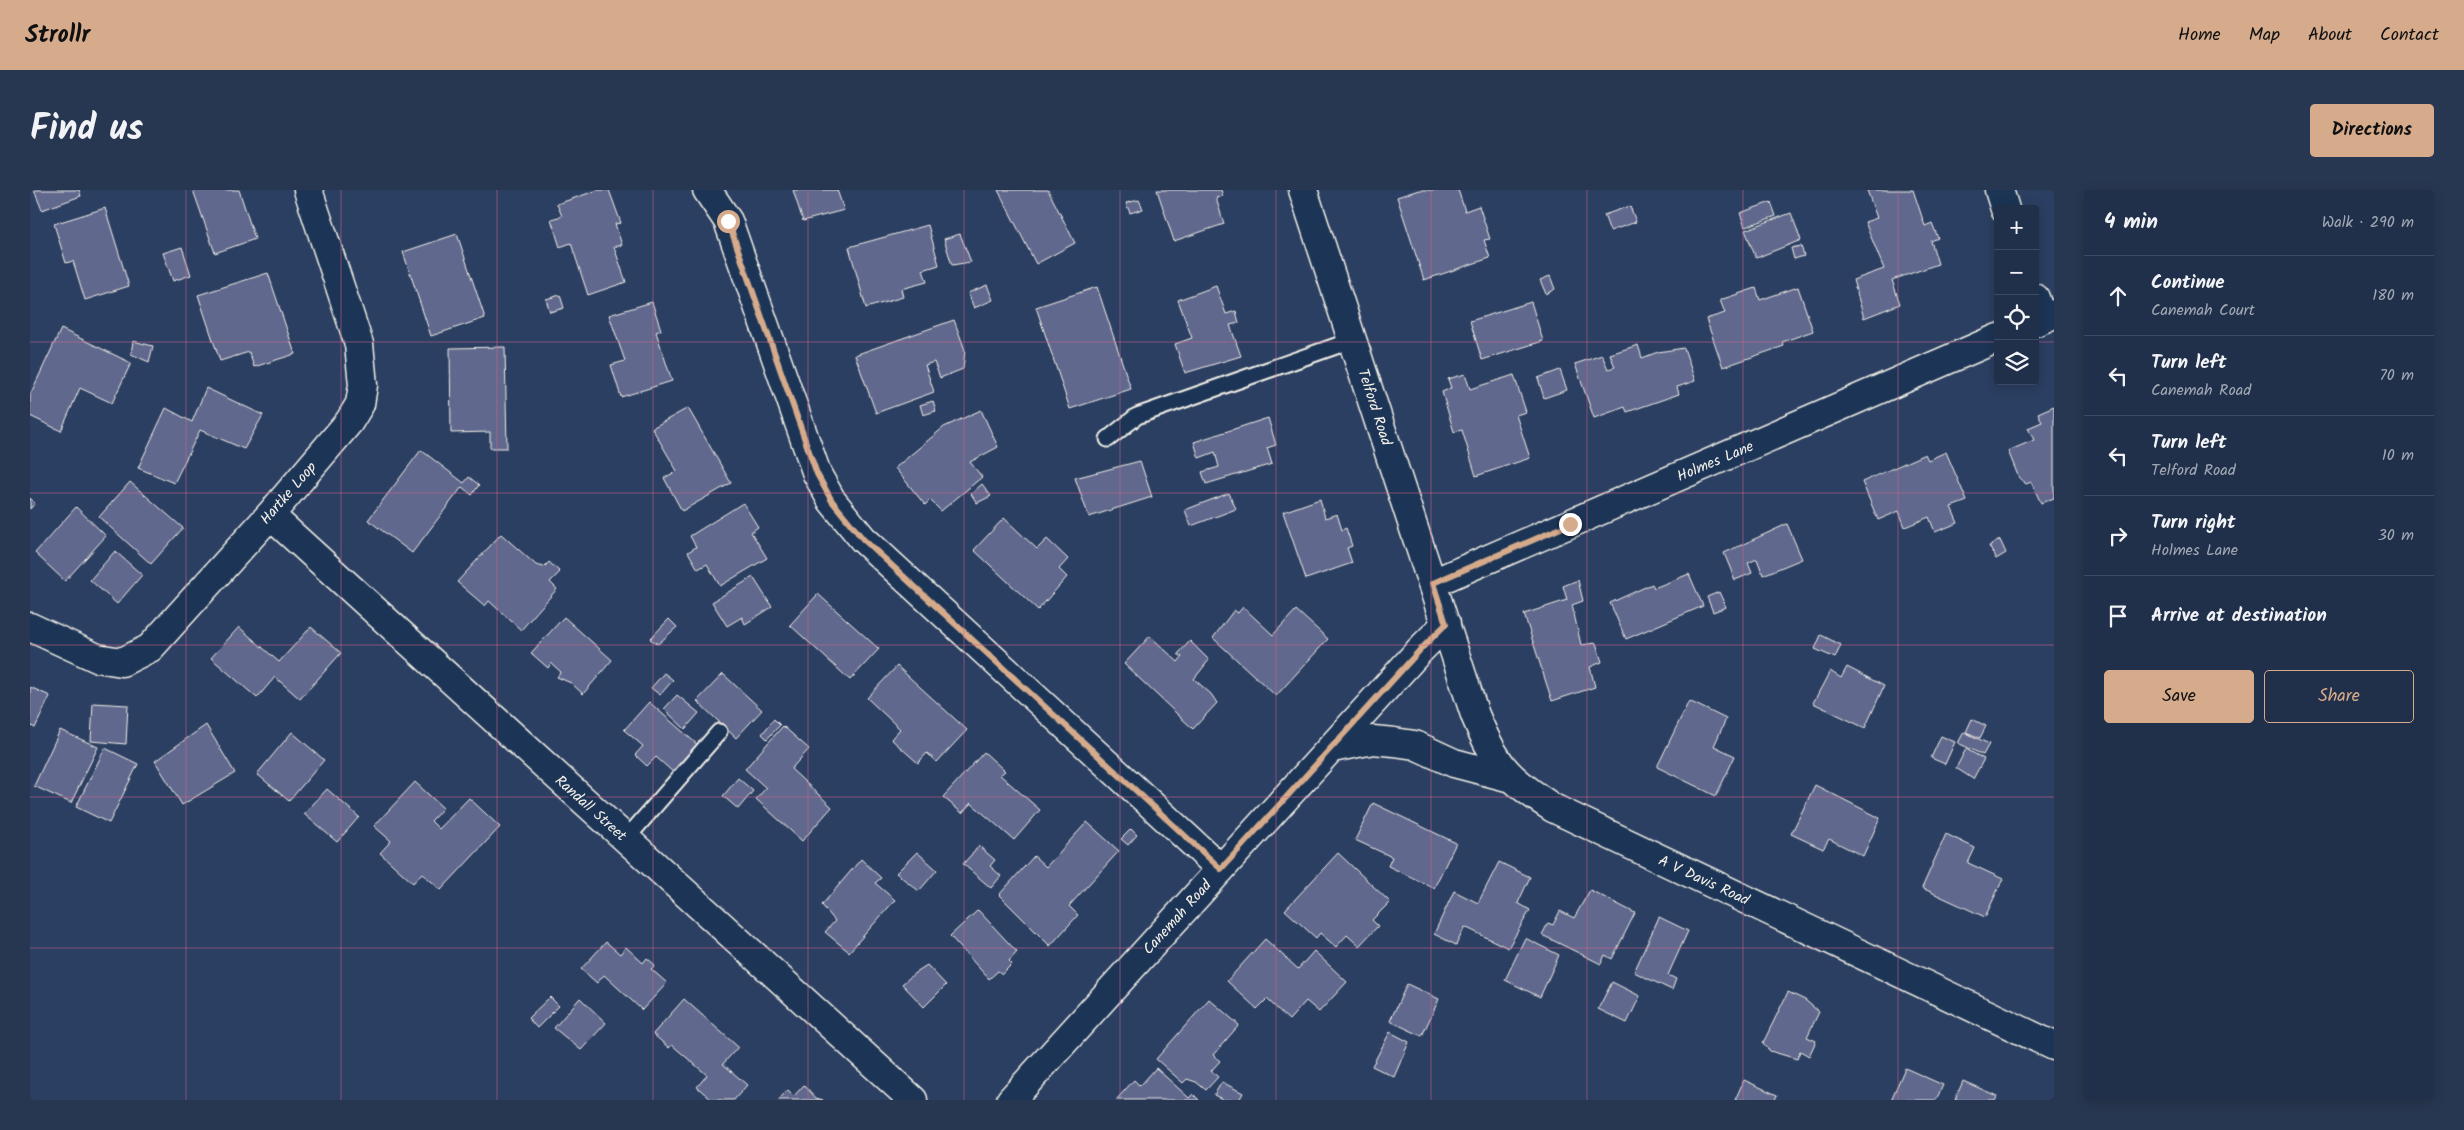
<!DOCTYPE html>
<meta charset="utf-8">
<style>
body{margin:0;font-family:Kalam,sans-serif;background:#283751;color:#f1f3f6}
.controls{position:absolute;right:15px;top:15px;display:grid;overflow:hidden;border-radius:5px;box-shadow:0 2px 12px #0003}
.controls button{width:45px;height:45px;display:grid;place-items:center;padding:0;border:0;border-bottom:1px solid #3d4a62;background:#202f4a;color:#f1f3f6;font:25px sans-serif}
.stop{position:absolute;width:15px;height:15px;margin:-11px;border:4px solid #d6ab8b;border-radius:50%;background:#fff}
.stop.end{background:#d6ab8b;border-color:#fff;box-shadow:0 1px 5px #0008}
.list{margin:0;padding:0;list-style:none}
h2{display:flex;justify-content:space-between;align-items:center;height:65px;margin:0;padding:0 20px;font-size:21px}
h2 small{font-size:16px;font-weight:400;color:#a2a9b5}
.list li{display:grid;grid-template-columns:32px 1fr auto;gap:15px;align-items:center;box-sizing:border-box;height:80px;padding:0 20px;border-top:1px solid #3d4a62}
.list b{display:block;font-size:19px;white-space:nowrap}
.list p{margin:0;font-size:16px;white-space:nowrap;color:#a2a9b5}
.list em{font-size:16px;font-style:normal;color:#a2a9b5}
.actions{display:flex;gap:10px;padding:15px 20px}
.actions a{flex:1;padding:11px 0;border:1px solid #d6ab8b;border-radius:5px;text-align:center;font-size:18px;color:#d6ab8b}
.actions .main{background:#d6ab8b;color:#111}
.icon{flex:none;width:28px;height:28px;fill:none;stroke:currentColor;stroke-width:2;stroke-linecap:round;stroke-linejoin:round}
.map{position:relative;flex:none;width:2024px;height:910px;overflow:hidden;border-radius:5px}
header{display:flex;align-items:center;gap:30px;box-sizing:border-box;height:70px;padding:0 25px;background:#d6ab8b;color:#111}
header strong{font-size:24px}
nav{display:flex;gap:28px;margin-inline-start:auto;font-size:18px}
.intro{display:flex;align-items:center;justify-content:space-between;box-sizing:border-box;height:120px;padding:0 30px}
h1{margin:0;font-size:35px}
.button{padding:12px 22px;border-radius:5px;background:#d6ab8b;color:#111;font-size:18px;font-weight:700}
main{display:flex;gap:30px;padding:0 30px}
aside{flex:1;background:#202f4a;border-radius:5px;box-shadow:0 2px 12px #0003}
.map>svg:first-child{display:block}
.building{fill:#61688e;stroke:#f4f1e8}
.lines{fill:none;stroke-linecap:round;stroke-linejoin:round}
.service-casing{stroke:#f4f1e8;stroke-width:19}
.minor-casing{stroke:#f4f1e8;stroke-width:31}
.tertiary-casing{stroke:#f4f1e8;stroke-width:31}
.service{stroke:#1d3557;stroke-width:15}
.minor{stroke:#1d3557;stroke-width:28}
.tertiary{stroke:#1d3557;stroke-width:28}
.route{stroke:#d6ab8b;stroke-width:6}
.grid{fill:none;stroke:#d4648c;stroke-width:1;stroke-opacity:0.55}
.labels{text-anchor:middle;stroke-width:4.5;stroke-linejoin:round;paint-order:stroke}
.street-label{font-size:15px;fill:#f4f1e8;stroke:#1d3557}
</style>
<header>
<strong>Strollr</strong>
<nav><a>Home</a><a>Map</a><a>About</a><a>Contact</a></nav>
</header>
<div class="intro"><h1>Find us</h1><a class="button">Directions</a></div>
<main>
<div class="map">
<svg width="2024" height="910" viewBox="0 0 2024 910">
<rect width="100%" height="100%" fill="#2b3f62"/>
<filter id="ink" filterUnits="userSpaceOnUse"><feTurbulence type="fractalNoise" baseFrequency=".02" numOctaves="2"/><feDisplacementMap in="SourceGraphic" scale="10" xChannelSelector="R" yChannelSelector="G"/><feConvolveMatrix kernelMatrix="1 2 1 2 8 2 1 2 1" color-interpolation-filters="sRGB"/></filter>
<g filter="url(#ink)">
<path class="building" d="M4,0h45l2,6 -39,14z
M163,0h46l16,49 -40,14z
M568,0h11l12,33 -6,1 7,21 -8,2 12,35 -38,13 -17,-52 -11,4 -9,-28 11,-3 -5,-12z
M763,0h44l7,20 -41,11z
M968,0h50l27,53 -39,21z
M1127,0h64l2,6 -7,2 8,26 -50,17z
M1389,0h39l7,21 14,-5 11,33 -6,1 6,18 -66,22 -27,-83z
M1837,0h46l12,36 7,-3 6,15 -7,3 7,23 -46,16 8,24 -36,14 -11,-38 31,-11 -19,-47 12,-4z
M1109,10l4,9 -13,4 -4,-10z
M1741,12l5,14 -31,11 -5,-14z
M1600,16l6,16 -26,9 -6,-16z
M75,18l24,78 -44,14 -12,-39 -7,2 -12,-39z
M1761,23l10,27 -45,18 -11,-28z
M898,35l11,40 -16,5 4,12 -26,7 2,8 -37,11 -17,-61z
M427,44l28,84 -54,18 -28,-84z
M930,44l11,28 -19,3 -8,-26z
M1771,56l3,10 -10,3 -3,-11z
M152,57l9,28 -18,6 -10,-28z
M238,83l27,81 -41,13 -5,-15 -29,9 -22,-66z
M1520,86l5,13 -9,5 -6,-14z
M957,95l6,15 -19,8 -6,-15z
M1186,96l10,28 10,-3 3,12 -9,2 11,31 -56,17 -10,-29 17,-6 -14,-38z
M1067,97l34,102 -61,20 -34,-102z
M1768,97l15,44 -31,11 2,4 -61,21 -17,-48 19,-6 -5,-13 36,-12 4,12z
M530,105l4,13 -14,4 -4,-13z
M622,112l9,28 -5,2 16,49 -51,16 -10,-32 14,-4 -16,-46z
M1501,112l12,39 -61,19 -12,-39z
M924,130l11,30 -2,19 -23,9 -6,-16 -9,3 9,27 -58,21 -21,-58z
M31,139l70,34 -19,40 -32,-15 -19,43 -31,-15v-21z
M103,151l20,5 -4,16 -18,-8z
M1608,155l4,13 16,-6 26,-4 11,33 -18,6 2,7 -52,18 -2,-5 -31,11 -19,-54 27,-9 6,14 7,-2 -5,-13z
M475,157l2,101h-17v-16l-39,1 -1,-85z
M1530,180l7,20 -23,8 -6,-20z
M1435,184l5,15 44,-14 12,37 -10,3 14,43 -54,18 -14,-46 -8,2 -12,-40 9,-4 -3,-9z
M176,198l57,27 -19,34 -44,-19 -26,53 -36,-15 28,-60 26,14z
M903,211l3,10 -13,4 -3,-10z
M2024,216v92l-13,5 -10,-21 -5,2 -7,-6 -11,-27 26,-11 -6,-12 14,-6 -4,-9z
M658,218l43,75 -49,28 -18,-33 13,-7 -25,-43z
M951,220l17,37 -28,15 12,15 -41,34 -11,-11 -5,5 -30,-37 49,-41z
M1238,228l8,27 -9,3 5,16 -66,20 -4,-12 17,-5 -4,-15 -16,6 -5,-16z
M391,260l43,33 5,-6 10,8 -7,10 -10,-8 -50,66 -44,-33z
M1916,262l21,49 -16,6 7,16 -23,9 -6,-15 -24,10 -6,-16 -21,9 -16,-38 63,-28 3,6z
M1110,271l12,36 -63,20 -14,-39z
M100,292l53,46 -32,36 -52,-47z
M952,294l9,12 -14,7 -6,-9z
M1199,303l7,16 -45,17 -6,-16z
M0,308l5,5 -5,6z
M1290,309l5,19 12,-4 5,16 4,-2 6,18 -5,2 5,15 -46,16 -23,-67z
M713,313l15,24 -7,5 16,26 -47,28 -13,-22 -9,5 -10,-17 8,-5 -6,-11z
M46,317l30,29 -41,45 -30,-28z
M974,328l33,31 10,-10 21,20 -9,10 8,8 -29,33 -64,-60z
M1757,334l15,35 -39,16 -6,-16 -9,4 4,10 -17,7 -11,-27z
M471,344l35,31 8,2 5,-5 11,10 -10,10 7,7 -36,41 -32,-29 -4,5 -28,-24z
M1970,350l6,13 -10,6 -7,-13z
M85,361l27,24 -25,29 -27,-24z
M1659,384l14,32 -77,33 -16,-36 42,-19 2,4z
M723,387l19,30 -27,17 -3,-7 -15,9 -15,-24z
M1548,390l5,21 -11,4 9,40 15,-2 6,19 -12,5 5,20 -43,14 -28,-87 43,-14 -4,-14z
M1689,402l7,15 -13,5 -6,-15z
M788,404l61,55 -29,31 -60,-55z
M1213,417l30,28 23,-25 32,29 -52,57 -63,-58 21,-28 4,3z
M534,427l48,43 -29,34 -12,-11 -14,-6 4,-5 -10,-9 -3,5 -17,-15z
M639,429l8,8 -19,17 -8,-5z
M209,437l40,35 32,-35 30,26 -41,46 -25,-22 -18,21 -46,-40z
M1791,445l20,10 -6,13 -20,-9z
M1120,446l28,26 4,-5 -4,-3 12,-13 19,19 -15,19 17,15 6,9 -24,26 -69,-65z
M867,476l70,64 -30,32 -10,-9 -9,10 -27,-24 9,-10 -33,-31z
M1817,477l37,19 -19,42 -52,-25 17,-32 11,7z
M634,483l9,7 -13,15 -9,-7z
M693,484l39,36 -26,28 -39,-37z
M0,497l20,9 -15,32 -5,-3z
M647,505l22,18 -14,16 -21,-20z
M1659,511l37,18 -12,27 21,10 -19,40 -59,-29z
M619,512l50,44 -25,27 -18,-16 -9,9 -12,-11 8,-9 -19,-16z
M63,513l35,2 -2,39 -35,-3z
M744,529l6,6 -13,14 -5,-5z
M1942,529l14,7 -6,12 -14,-6z
M176,535l29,48 -53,32 -27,-44z
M753,536l26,23 -18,20 41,38 -30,34 -46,-42 10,-11 -21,-19z
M30,540l38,17 -27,56 -37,-17z
M262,542l32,28 -35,41 -32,-27z
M1934,542l25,12 -6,11 -25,-12z
M1911,546l14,6 -10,22 -14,-6z
M75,558l33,16 -29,59 -33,-16z
M1936,559l18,10 -11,20 -17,-11z
M954,562l21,19 -5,4 40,35 -26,30 -43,-37 -9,10 -19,-16z
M708,588l15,13 -15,18 -15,-13z
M385,592l28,26 -12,13 8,8 30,-31 31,29 -59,63 -19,-17 -9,10 -33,-30 11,-12 -17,-15z
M1785,595l65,33 -17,38 -34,-17 -6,10 -32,-15z
M297,599l32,28 -22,25 -33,-28z
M1343,613l83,40 -22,45 -46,-22 4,-9 -37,-17z
M1057,632l32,29 -50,55 9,9 -28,31 -51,-51 35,-39 12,11z
M1101,639l6,6 -9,10 -7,-6z
M1916,644l29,14 -7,15 35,16 -18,38 -63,-29z
M949,656l16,14 -5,6 11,10 -10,12 -28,-24z
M887,662l20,18 -18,21 -23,-18z
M1308,663l52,49 -18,18 6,6 -19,20 -12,-11 -11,12 -16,-14 -4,5 -31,-28z
M831,669l20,19 -6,5 20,17 -46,52 -24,-20 10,-11 -13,-16z
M1469,672l31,15 -12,26 12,7 -22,38 -43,-21 -9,18 -22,-11 20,-43 24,12z
M1560,700l45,23 -23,46 -7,-4 -4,9 -59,-29 6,-12 5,2 7,-14 14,7z
M948,720l39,42 -8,9 3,3 -10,10 -4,-3 -9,8 -39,-43z
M1629,727l29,14 -20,44 8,4 -4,11 -38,-18z
M1495,748l34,17 -19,42 -35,-17z
M1235,749l33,30 16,-18 33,31 -28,30 -13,-11 -17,19 -22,-21 -10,10 -30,-28z
M576,752l14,12 6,-7 17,16 4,-5 8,7 -4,4 16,14 -25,27 -38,-35 -7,8 -16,-14z
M897,775l19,20 -22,22 -22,-23 14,-12z
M1582,792l28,14 -13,27 -29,-14z
M1377,794l32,15 -17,37 -32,-15z
M1758,802l17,8 14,12 -12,25 9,4 -7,15 -9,-5 -3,8 -27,-8 -7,-8z
M520,807l9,9 -22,22 -9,-10z
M550,808l26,25 -25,27 -27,-22z
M654,809l54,48 -15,17 24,21 -13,15h-22l-15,-13 10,-12 -35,-30 -3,3 -16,-14z
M1179,809l30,26 -26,30 7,6 -9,10 7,6 -12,13 -10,-8 -9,-3 -4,4 -27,-24z
M1360,842l19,10 -15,35 -22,-11z
M1126,878l33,30 4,-4 6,6h-83l18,-20 6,6z
M1875,878l38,17 -7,15h-45z
M1714,890l33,15 -2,5h-40z
M1933,891l34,15 -2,4h-40z
M1192,892l21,11 -4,7h-15l-10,-5z
M774,895l12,13 7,2h-45l10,-10 6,6z"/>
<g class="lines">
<g class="service-casing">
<path id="service" d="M1078,249l29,-23 216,-76
M596,649l93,-107"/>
</g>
<g class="minor-casing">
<path id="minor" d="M677,0l21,31 89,253 15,27 31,38 358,330
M1969,0l6,19
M2005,108l7,21
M240,325l643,585
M0,437l67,31 25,4 28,-14 120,-133 79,-93 11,-18 3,-19 -4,-41 -51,-154"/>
</g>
<g class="tertiary-casing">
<path id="tertiary" d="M1273,0l172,525c21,51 32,63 78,93l501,238
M2005,132l19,-8
M1403,393l565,-245
M1302,558l41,-8 21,2 21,3 39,18 57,15
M981,910l409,-450 26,-26"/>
</g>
<use href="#service" class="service"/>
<use href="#minor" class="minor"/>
<use href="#tertiary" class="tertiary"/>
</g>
</g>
<g class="lines" filter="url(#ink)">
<path class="route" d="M698,31l89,253 15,27 31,38 358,330 199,-219 26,-26 -13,-41 137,-59"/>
</g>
<path class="grid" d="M156,0v910M311,0v910M467,0v910M623,0v910M778,0v910M934,0v910M1090,0v910M1246,0v910M1401,0v910M1557,0v910M1713,0v910M1868,0v910M0,152h1968M2005,152h19M0,303h2024M0,455h2024M0,607h2024M0,758h2024"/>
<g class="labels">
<g class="street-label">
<text transform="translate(1345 217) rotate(72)" y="5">Telford Road</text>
<text transform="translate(1685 271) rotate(-23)" y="5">Holmes Lane</text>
<text transform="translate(258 303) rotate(-49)" y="5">Hartke Loop</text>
<text transform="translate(561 618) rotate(42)" y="5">Randall Street</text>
<text transform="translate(1674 690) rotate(25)" y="5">A V Davis Road</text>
<text transform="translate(1147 727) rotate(-48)" y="5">Canemah Road</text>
</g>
</g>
</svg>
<div class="controls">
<button>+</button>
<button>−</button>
<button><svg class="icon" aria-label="locate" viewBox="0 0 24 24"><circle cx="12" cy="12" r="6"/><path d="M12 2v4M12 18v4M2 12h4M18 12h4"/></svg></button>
<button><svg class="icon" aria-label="layers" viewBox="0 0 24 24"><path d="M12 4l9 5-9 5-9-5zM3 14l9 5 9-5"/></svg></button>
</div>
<div class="stop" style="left:698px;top:31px"></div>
<div class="stop end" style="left:1540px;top:334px"></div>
</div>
<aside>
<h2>4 min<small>Walk · 290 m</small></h2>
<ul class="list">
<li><svg class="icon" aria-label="ahead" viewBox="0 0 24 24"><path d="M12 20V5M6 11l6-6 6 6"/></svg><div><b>Continue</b><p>Canemah Court</p></div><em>180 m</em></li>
<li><svg class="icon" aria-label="left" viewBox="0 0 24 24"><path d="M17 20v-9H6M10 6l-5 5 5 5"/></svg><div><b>Turn left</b><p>Canemah Road</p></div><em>70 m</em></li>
<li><svg class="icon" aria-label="left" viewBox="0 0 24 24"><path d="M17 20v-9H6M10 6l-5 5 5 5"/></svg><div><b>Turn left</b><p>Telford Road</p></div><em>10 m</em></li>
<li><svg class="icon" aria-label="right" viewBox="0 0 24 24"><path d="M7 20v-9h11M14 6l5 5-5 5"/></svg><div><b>Turn right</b><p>Holmes Lane</p></div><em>30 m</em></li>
<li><svg class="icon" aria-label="arrive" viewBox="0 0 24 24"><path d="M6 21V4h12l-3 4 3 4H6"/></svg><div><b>Arrive at destination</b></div></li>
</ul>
<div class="actions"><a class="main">Save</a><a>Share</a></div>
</aside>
</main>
